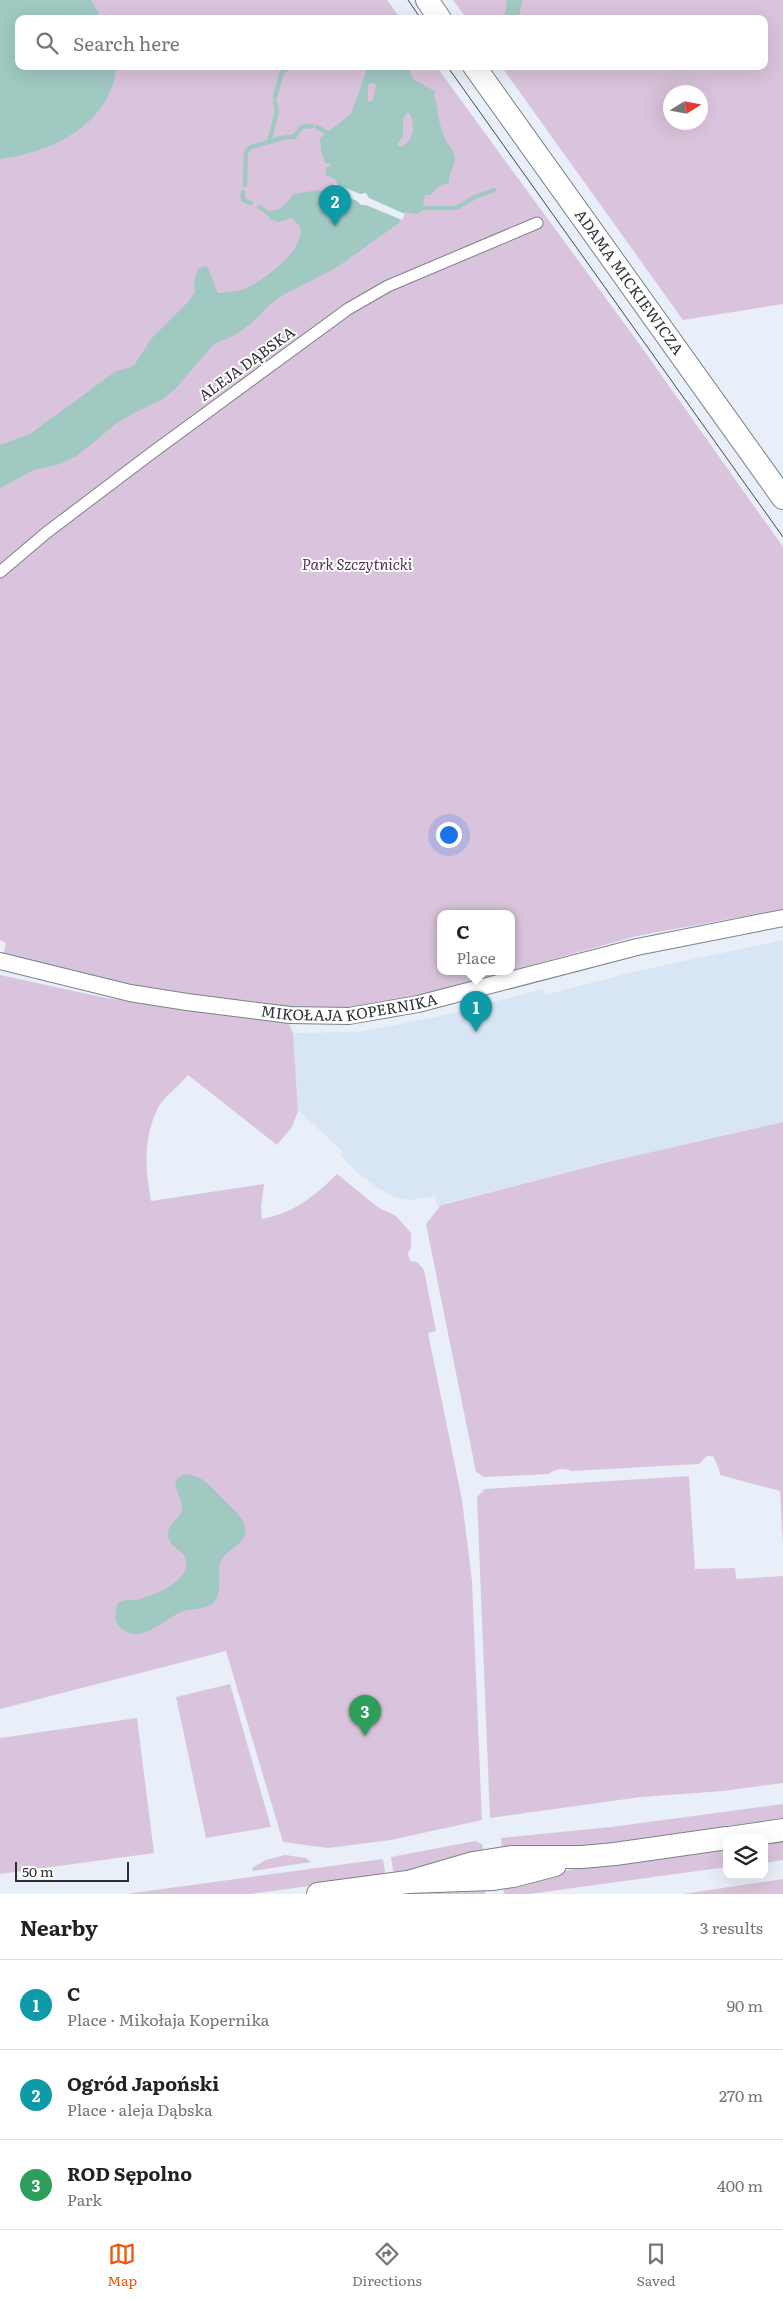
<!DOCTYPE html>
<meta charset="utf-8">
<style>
body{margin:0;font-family:Literata,serif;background:#f2f2f2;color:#222}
.controls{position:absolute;right:15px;bottom:15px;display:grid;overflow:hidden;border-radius:10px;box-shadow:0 5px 20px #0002}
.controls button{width:45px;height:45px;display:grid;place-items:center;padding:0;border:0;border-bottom:1px solid #e0e0e0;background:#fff;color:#222;font:25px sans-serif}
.compass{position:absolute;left:663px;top:85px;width:45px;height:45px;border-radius:50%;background:#fff;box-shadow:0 5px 20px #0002;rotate:79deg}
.scale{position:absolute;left:15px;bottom:12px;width:114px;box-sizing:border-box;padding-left:5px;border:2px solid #2d3033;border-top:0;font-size:14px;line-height:18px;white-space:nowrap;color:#2d3033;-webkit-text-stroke:4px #fff;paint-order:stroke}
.you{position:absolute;left:448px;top:834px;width:18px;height:18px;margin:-12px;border:4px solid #fff;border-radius:50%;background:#1a73e8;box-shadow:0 0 0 8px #1a73e833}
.badge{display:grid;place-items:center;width:32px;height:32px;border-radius:50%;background:#ea580c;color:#fff;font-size:16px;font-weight:700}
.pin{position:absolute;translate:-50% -41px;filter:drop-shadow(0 1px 2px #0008)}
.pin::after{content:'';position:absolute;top:26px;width:18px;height:15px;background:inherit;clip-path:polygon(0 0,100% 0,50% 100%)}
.popup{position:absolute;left:437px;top:910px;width:78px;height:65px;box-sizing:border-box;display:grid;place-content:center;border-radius:10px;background:#fff;filter:drop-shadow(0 1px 4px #0005);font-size:16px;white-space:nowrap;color:#767676}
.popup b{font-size:19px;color:#222}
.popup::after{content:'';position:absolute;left:50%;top:100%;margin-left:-10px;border:10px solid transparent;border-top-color:#fff}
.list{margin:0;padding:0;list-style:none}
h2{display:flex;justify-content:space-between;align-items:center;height:65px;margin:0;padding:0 20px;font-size:21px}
h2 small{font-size:16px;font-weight:400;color:#767676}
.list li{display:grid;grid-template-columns:32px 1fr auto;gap:15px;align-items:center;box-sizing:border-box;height:90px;padding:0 20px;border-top:1px solid #e0e0e0}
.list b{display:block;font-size:19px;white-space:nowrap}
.list p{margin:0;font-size:16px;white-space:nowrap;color:#767676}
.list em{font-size:16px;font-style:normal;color:#767676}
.icon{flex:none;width:28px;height:28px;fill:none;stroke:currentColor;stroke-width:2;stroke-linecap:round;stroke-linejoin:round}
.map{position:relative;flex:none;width:783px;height:1894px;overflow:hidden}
.search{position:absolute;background:#fff;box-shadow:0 5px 20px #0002;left:15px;right:15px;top:15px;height:55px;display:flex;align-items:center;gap:12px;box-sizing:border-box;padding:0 18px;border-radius:10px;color:#767676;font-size:19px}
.sheet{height:335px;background:#fff}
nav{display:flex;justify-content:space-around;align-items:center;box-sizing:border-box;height:70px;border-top:1px solid #e0e0e0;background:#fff;font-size:14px;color:#767676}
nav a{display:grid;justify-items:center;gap:2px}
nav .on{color:#ea580c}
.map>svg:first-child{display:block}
.built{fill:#d8e5f4}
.green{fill:#dac4dd;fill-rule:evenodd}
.water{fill:#a0c9c2;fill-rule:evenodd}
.pier{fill:#e8eff8}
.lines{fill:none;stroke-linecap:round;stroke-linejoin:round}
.stream{stroke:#a0c9c2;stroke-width:4.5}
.pedestrian-casing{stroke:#7b8189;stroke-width:13}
.minor-casing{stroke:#7b8189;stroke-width:18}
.secondary-casing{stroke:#7b8189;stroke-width:24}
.pedestrian{stroke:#fff;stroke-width:11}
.minor{stroke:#fff;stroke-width:16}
.secondary{stroke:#fff;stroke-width:22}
.tram{stroke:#44484b;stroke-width:1}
.labels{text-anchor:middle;stroke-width:4;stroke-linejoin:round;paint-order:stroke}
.street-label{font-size:15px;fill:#2d3033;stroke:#fff}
.park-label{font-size:15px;font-style:italic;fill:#503055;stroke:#fff}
</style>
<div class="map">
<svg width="783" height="1894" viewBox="0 0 783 1894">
<rect width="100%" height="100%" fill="#e8eff8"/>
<path class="built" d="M783,940v182l-179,41 -163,41 -3,4 -3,-12 -25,4 -16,-3 -16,-9 -20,-15 -17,-17 1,-5 -44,-41 -5,-77 66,-1 91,-18 93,-25 2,6 88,-23z"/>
<path class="green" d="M0,0h387l14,19h-382v47h417l204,279 143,202v362l-146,27 -232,64 -62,10 -73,-3 -104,-15 -163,-36 3,-13 -6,-3zM441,913h70v58h-70z
M453,0h330v304l-100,16 -182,-254h263v-47h-297zM670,92h30v30h-30z
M0,975l106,23 182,24 5,11 5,78 -6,16 -15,18 -89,-70c-8,10 -22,20 -29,31 -16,30 -14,62 -8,95l113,-17 -3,22 1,13c32,-6 53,-23 75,-45l42,34 17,8 15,17v15l-3,5 2,8 7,1 7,8 12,61 -8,2 34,167 10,81 10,239 -91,20 -63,8 -45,-6 -57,-191 -226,58z
M783,1122v424l-3,-55 -60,-16 -1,-6 -6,-13h-6l-8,8 -127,7c-8,-3 -16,-3 -23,3l-65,3 -8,-5 -50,-248 15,-19 163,-42z
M689,1476l6,93 40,-1 1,11 47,-3v207l-60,8 -82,6 -151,21 -13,-321 8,-8z
M230,1684l41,143 -65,11 -30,-141z
M137,1718l17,135 -154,21v-136z
M783,1804v17l-184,26 -97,7 -1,-16 110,-11z
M783,1839v21l-19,3v-22z
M475,1841l7,3 2,12 -86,18 -5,-4 -2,-13z
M727,1847v20l-198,27h-25l-1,-11 72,-14z
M285,1855l21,3 5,4 -58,9 -1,-3 14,-8z
M383,1859l2,12 -2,5 -133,18h-124z
M783,1879v15h-100z
M485,1886v8h-97z"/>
<path class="water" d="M0,0h91l11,19h-83v47h97c-3,57 -65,87 -116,93z
M507,0h15l-3,19h-15z
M368,66h39l7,14 22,12 -2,2c4,14 4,29 10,42 2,8 10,13 11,21 0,10 -7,16 -6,26l-8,2 -11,10h-5l-3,16 -5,3 -12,-2 -6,11 -63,45 -53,27 -15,11 -15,16 -18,13 -21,9 -38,44 -13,11 -31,15 -15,9 -40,33 -17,8 -26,6 -34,18v-43l30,-11 86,-63 13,-3 6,-4 16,-25 38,-38 6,-9 -1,-11 4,-12 8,-3 2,2 10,25c10,-1 21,-1 30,-6 19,-9 58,-38 52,-61l-9,-8 -11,4 -9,-2 -3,-4 3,-5c11,-1 16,-8 22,-17l26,-4 10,3 6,-2 3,-7 -3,-5 -9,-4v-7l4,-2v-3l-4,1 -5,-13 -1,-13 31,-24zM371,83h4l1,4 -4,14h-4v-16zM406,113h3c7,10 5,30 -9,34l-3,-3 6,-8v-15z
M185,1474c21,2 28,16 42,29 13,12 29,28 9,43 -5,4 -10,7 -14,13 -7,12 3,32 -9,44 -7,7 -22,5 -32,9 -18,8 -37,31 -58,18 -10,-7 -8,-17 -5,-27 9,-5 14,-2 22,-4 16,-4 51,-19 46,-39 -2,-10 -17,-13 -18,-24 -1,-13 11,-16 14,-26 2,-7 -6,-18 -7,-26l3,-6z"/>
<path class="pier" d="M334,183l26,11 6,-1 3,5 36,16 -3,6 -36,-15h-5l-4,-4 -25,-11z"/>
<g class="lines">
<path class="stream" d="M275,97l7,-25 8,-6
M317,127l9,5
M290,137h4l8,-10 10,-1
M269,142l8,-31 -2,-9
M245,185l1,-33 5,-5 35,-10
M243,192v8l8,3
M259,207l10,7
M423,208h33l19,-11 19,-7"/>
<g class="pedestrian-casing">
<path id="pedestrian" d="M0,572l46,-39 107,-81 195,-143 40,-23 149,-63"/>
</g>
<g class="minor-casing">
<g id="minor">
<path id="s1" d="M0,961l130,32 57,9 103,13 59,1 69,-12 219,-57 146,-29"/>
</g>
</g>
<g class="secondary-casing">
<g id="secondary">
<path d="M427,0l13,19"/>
<path id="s2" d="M474,66l309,432"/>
<path d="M729,1838l54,-8"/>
<path d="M408,1882l65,-19 38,-6h71l33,-3 112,-16"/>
<path d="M318,1894l90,-12 84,-3 21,-3 42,-11"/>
</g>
</g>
<use href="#pedestrian" class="pedestrian"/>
<use href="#minor" class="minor"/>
<use href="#secondary" class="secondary"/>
<path class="tram" d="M408,0l13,19
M447,66l336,471"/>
</g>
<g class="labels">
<g class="street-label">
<text dy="5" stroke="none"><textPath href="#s2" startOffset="266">ADAMA MICKIEWICZA</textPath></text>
<text transform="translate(247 364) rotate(-36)" y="5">ALEJA DĄBSKA</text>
<text dy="5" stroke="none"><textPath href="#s1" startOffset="355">MIKOŁAJA KOPERNIKA</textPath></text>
</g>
<g class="park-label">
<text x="357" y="570">Park Szczytnicki</text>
</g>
</g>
</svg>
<div class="controls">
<button><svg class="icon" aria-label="layers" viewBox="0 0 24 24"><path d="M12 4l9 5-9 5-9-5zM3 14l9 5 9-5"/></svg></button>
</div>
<svg class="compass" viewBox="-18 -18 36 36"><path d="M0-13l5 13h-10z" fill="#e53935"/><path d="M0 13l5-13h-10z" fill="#767676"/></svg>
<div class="scale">50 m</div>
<div class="you"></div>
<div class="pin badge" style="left:476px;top:1032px;background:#0f9aa8">1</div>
<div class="popup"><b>C</b>Place</div>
<div class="pin badge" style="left:335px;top:226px;background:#0f9aa8">2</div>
<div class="pin badge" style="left:365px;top:1736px;background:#2e9e5b">3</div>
<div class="search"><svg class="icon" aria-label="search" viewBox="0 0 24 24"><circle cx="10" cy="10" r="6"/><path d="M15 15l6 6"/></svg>Search here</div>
</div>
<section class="sheet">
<h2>Nearby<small>3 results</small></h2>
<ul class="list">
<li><span class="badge" style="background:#0f9aa8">1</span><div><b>C</b><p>Place · Mikołaja Kopernika</p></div><em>90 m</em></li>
<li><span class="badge" style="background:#0f9aa8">2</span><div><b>Ogród Japoński</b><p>Place · aleja Dąbska</p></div><em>270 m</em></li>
<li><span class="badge" style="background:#2e9e5b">3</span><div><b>ROD Sępolno</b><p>Park</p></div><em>400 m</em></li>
</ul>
</section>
<nav>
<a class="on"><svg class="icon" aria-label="map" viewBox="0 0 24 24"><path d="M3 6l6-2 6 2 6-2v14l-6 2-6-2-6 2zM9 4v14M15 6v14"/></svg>Map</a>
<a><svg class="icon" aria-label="directions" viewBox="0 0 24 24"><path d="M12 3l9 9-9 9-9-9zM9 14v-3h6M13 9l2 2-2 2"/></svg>Directions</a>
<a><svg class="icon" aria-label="saved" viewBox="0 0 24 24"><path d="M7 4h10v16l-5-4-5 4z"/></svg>Saved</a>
</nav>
